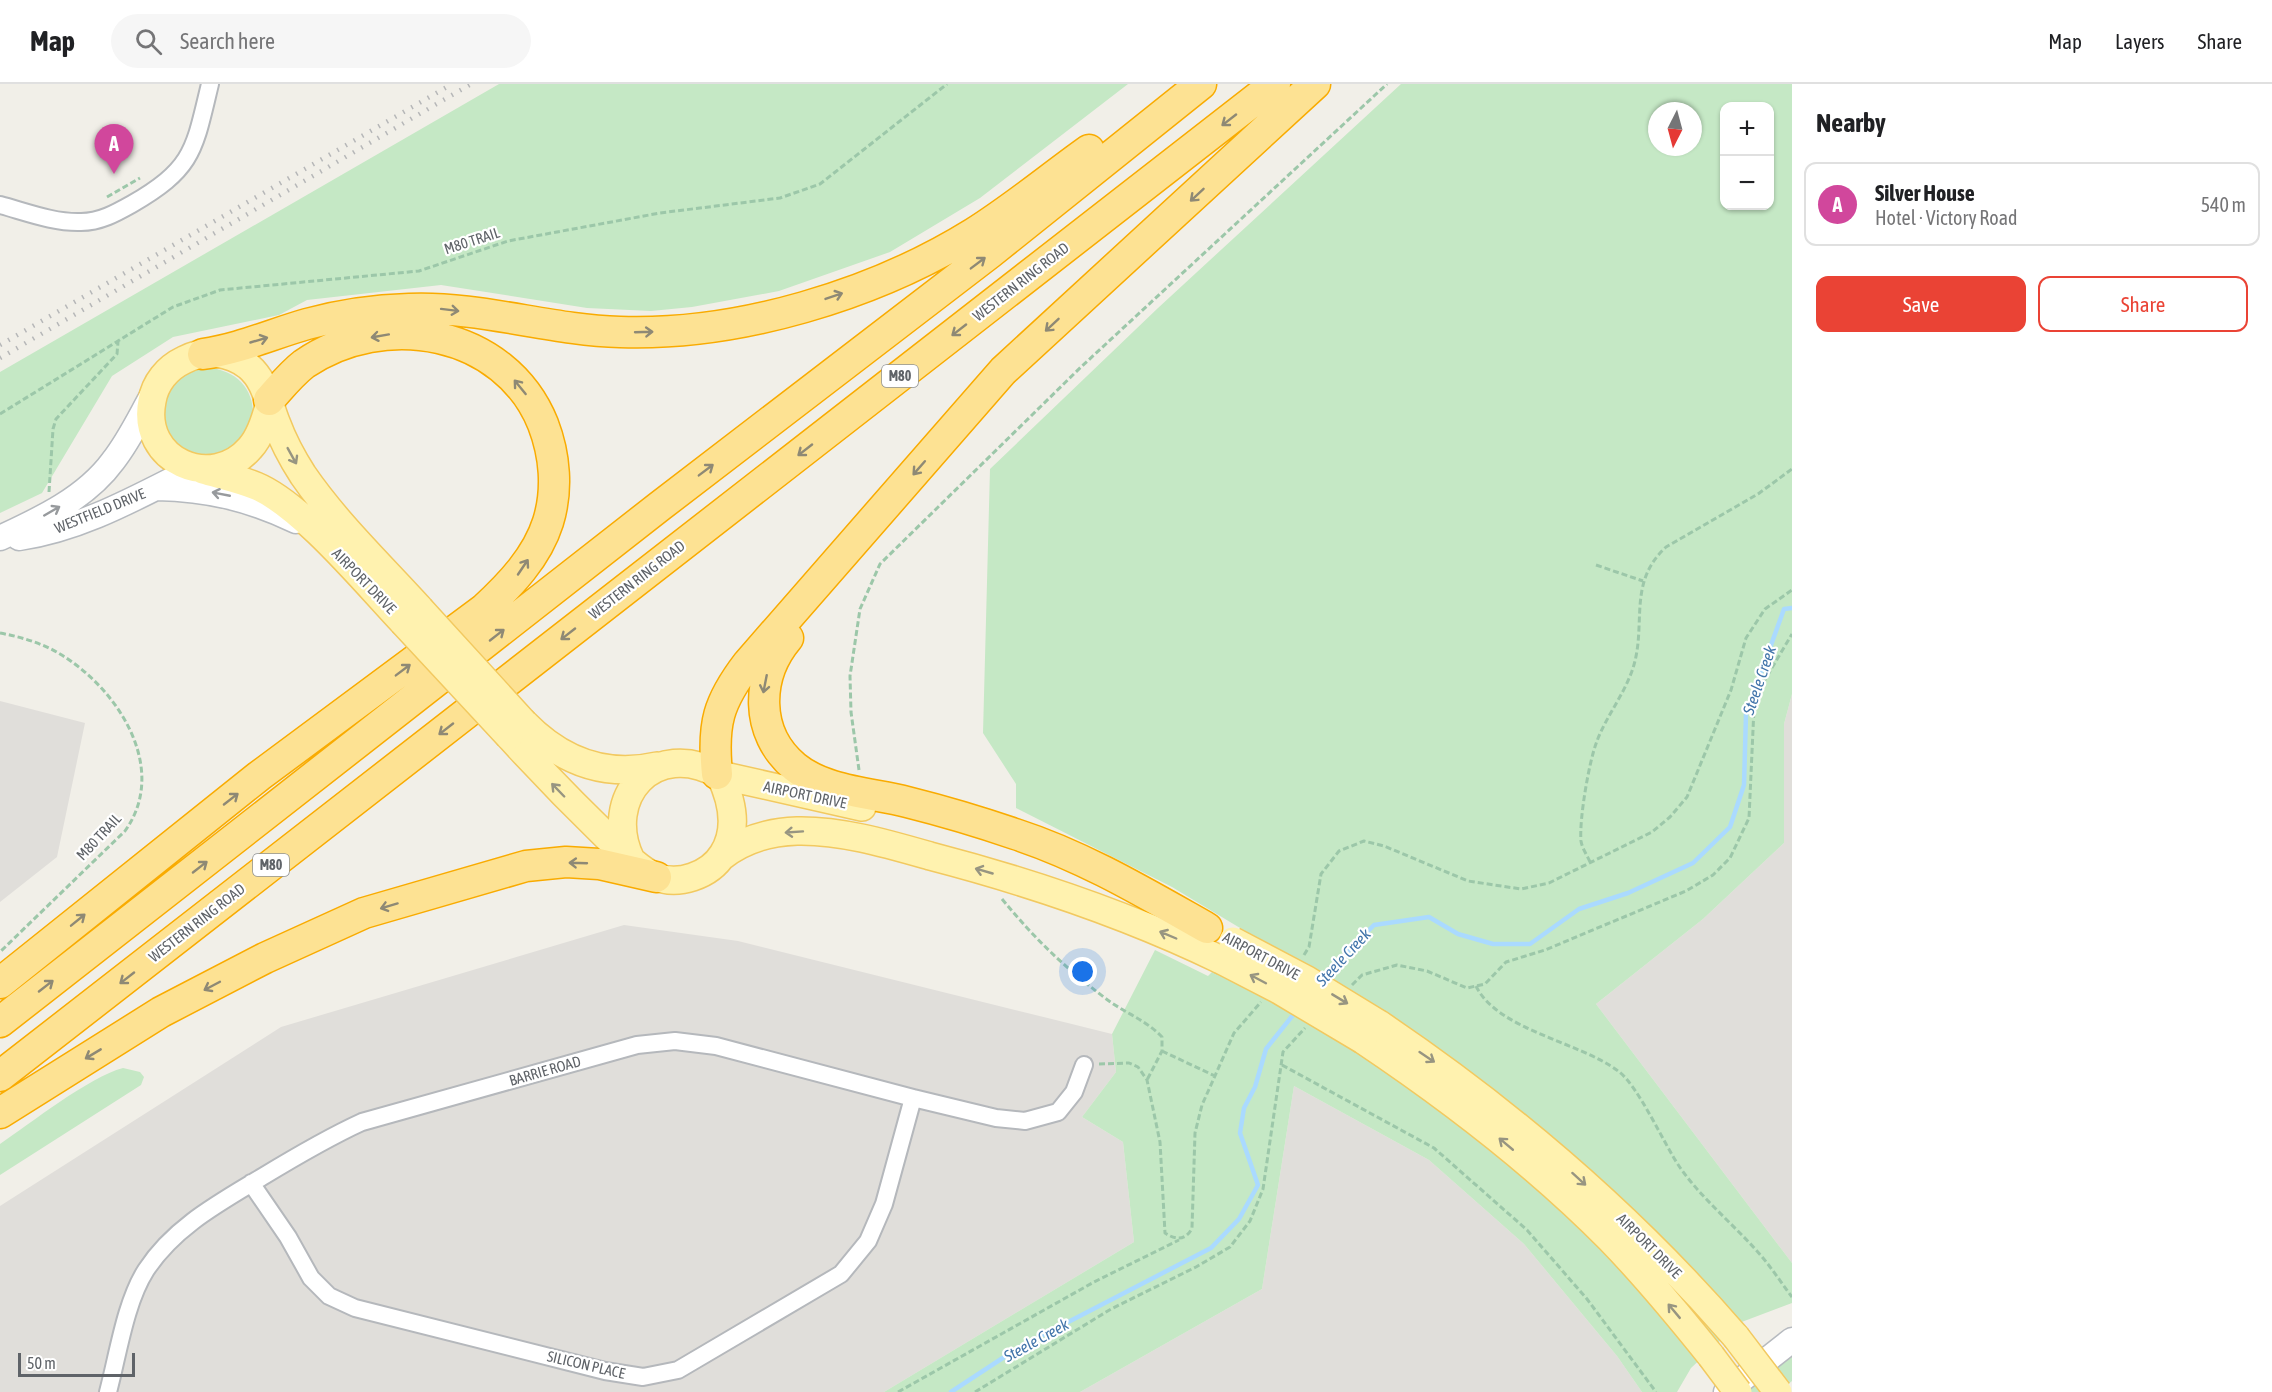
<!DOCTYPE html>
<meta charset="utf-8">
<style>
body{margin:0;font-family:"Asap Condensed",sans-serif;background:#f6f6f6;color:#202124}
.controls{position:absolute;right:18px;top:18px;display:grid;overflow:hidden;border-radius:12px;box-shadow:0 2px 4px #0004}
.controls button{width:54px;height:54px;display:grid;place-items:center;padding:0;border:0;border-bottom:2px solid #e0e0e0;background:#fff;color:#202124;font:30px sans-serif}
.compass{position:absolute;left:1648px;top:18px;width:54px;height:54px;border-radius:50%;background:#fff;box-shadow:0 2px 4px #0004;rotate:186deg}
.scale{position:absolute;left:18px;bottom:15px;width:117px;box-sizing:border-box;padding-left:6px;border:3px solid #5f6368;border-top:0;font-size:16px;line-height:21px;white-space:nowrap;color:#5f6368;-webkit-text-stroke:4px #fff;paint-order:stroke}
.you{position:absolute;left:1083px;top:888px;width:21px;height:21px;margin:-15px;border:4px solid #fff;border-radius:50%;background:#1a73e8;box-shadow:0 0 0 9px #1a73e833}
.badge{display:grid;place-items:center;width:39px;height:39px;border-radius:50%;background:#ea4335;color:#fff;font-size:20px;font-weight:700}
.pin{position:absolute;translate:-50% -50px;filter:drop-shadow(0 2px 3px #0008)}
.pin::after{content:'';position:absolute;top:32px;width:21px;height:18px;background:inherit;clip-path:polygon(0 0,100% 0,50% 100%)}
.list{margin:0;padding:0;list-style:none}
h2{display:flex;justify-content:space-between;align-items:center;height:78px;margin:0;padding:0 24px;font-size:26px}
h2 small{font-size:20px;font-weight:400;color:#757577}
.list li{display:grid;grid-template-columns:39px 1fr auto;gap:18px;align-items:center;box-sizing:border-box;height:84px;margin:0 12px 12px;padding:0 12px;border:2px solid #e0e0e0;border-radius:12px}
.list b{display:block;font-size:22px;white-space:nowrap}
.list p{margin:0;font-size:20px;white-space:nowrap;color:#757577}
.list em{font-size:20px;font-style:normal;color:#757577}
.actions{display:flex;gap:12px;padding:18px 24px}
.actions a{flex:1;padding:14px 0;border:2px solid #ea4335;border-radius:12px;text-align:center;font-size:21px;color:#ea4335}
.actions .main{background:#ea4335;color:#fff}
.icon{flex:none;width:33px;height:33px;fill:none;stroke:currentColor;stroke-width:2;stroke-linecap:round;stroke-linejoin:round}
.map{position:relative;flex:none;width:1792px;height:1308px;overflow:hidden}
header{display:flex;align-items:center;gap:36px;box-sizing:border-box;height:84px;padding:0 30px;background:#fff;border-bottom:2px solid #e0e0e0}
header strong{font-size:28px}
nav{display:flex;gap:33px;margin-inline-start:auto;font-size:21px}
.search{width:420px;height:54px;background:#f6f6f6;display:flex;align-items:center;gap:15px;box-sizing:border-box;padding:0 21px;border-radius:33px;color:#757577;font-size:22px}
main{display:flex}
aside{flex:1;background:#fff}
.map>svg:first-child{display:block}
.industrial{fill:#e0deda}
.green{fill:#c5e8c5;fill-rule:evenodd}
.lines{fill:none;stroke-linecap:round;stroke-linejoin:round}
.stream{stroke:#aadaff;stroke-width:4.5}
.street-casing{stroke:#b5b8bc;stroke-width:20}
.secondary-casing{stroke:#b6babf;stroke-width:27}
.primary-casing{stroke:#f2c960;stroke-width:30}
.highway-casing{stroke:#f9ab00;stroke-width:33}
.path{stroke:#9cc7a9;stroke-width:3;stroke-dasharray:6 3;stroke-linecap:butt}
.street{stroke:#fff;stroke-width:16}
.secondary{stroke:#fff;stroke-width:24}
.primary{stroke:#fff2af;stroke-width:27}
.highway{stroke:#fde293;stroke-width:30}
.rail{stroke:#b6b7b8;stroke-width:4.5;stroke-dasharray:1.5 8;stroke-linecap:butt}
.primary-bridge-casing{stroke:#f2c960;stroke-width:30;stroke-linecap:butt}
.primary-bridge{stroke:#fff2af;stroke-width:27}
.oneway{stroke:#8e8975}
.oneway2{stroke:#979581}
.oneway3{stroke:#979a9d}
.labels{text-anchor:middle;stroke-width:4.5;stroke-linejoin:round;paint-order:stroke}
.shield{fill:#fff;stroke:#8f9295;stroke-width:1.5}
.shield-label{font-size:14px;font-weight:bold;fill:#5f6368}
.street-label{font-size:15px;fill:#5f6368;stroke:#fff}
.water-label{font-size:16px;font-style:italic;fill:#4174aa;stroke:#fff}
</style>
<header>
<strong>Map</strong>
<div class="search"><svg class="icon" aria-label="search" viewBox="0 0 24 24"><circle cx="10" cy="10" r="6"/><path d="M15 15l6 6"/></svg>Search here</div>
<nav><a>Map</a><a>Layers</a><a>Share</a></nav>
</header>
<main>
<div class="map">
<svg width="1792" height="1308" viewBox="0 0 1792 1308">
<rect width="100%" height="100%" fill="#f1efe8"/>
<path class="industrial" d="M1792,610v569l-196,-259 107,-85 81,-76v-119z
M0,617l85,22 -28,134 -57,45z
M624,841l114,16 374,93 4,38 -34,45 41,25 11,100 -250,150h-884v-186l281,-179z
M1294,1002l135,74 95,84 93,112 25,36h-562l182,-103z"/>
<path class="green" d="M499,0h629l-148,114 -90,54 -111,39 -87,16 -41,4 -64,-3 -146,-23 -134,15 -28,15 -106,22 -61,39 -70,117 -42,20v-141z
M1401,0h391v610l-8,30v119l-81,76 -107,85 196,259v40l-53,20 -48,45 -14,24h-35l-25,-36 -93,-112 -95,-84 -135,-74 -32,203 -182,103h-196l250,-150 -11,-100 -41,-25 34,-45 -4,-38 43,-84 53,26 42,-42 -78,-47 -156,-79v-24l-33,-51 7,-264 168,-161zM1724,22h46v100h-46zM1657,27h36v36h-36z
M206,283c36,4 52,27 46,62l-35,29c-9,-1 -20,-2 -28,-5 -31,-10 -32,-57 -9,-75 8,-7 17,-9 26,-11z
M123,984l17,4 4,5 -3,8 -141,90v-31c31,-21 89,-67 123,-76z
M1792,1266v31l-14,11h-38z"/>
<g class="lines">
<path class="stream" d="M1322,894l52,-53 55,-8 29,17 35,10h37l49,-35 49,-16 65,-30 37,-36 14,-42 2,-71 38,-105 8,-1
M951,1308l67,-44 193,-100 28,-29 19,-34 -18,-52 4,-25 11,-21 11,-38 31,-39"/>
<g class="street-casing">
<path id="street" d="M0,121c26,7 54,18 81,17 19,0 35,-9 51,-18 62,-36 62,-54 78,-120
M251,1099l37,54 23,41 18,18 26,12 250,63 38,6 35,-7 163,-96 27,-33 16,-37 29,-106
M108,1308c10,-37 17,-89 38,-122 28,-43 73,-67 116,-93 33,-20 65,-39 100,-55l275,-77 38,-4 41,5 197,52 83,20 29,3 33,-9 16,-20 10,-27"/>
</g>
<g class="secondary-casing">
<path id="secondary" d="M157,404c51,1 93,11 139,33
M0,454c41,-19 86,-40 113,-77 16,-20 27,-44 40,-67
M19,454c63,-9 120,-42 176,-70
M1726,1308l66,-52"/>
</g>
<g class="primary-casing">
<path id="primary" d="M270,318c-4,16 -9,34 -20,46 -38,44 -110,13 -98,-47 3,-18 15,-33 32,-41 21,-11 46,-8 64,6 18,15 20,36 28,56 7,19 16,36 27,53 33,48 77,90 117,134
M203,386c17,5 36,9 53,16 46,19 111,98 147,136
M524,639c37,38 81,55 133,43
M509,652c31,34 63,67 96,99 15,14 30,32 49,41 24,11 56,-1 69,-22 16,-25 9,-54 -3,-79 -66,-38 -119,23 -89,85
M720,691l142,32
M721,773c21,-17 48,-25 76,-26 44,-1 91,13 133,25 100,26 198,59 291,104
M1379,940c132,89 253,193 357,313
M1363,956c88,59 172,123 247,199 36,37 69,77 101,117"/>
</g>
<g class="highway-casing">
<path id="highway" d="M203,270c36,-5 69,-20 104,-30 33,-9 67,-14 102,-15 71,-3 140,21 211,23 118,4 254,-37 354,-99 40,-25 77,-56 115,-83
M788,554c-32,38 -34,95 7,129 29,24 76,26 112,35 36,9 73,20 108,32 68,22 130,59 192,94
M717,690c-5,-50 1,-72 31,-111l255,-292 312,-287
M0,899l259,-207 225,-167c26,-24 53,-52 64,-87 10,-32 7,-67 -5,-98 -38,-94 -159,-115 -239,-60 -13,10 -24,24 -35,36
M0,938l660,-516 330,-253 211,-169
M0,992l1275,-992
M0,1029l161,-101 104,-54 99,-45 162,-47 40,-4 33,2 57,13"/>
</g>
<path class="path" d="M107,113l33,-19
M0,330l173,-107 47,-17 199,-19 89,-30 152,-28 120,-15 40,-14 127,-100
M49,408l4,-63 3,-10 61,-65 1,-12
M1596,481l47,16
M0,549c21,4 42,10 60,21 57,34 110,114 65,177l-124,120
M859,686l-8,-58 -1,-36 10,-67 20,-45 201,-197 306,-283
M1590,778c-3,-7 -8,-14 -9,-21 -2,-21 8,-80 16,-100 9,-24 26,-45 35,-70 16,-45 -6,-87 34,-124l92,-53 34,-25
M1002,815c33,40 61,67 103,99 18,14 41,22 57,39v14l-15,29
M1304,871l5,-8 12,-73 18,-23 25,-10 20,5 84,35 53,8 28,-6 103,-51 18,-15 17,-20 44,-107 15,-52 19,-29 27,-19
M1352,901l10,-10 35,-10 30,6 40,17 18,-4 21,-22 39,-12 141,-59 27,-16 17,-17 19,-40 5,-110 6,-20 32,-54
M1476,902c21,44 104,56 142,85 20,14 46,73 61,95 22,32 52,56 77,84 13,14 24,31 36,47
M1162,967l53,25
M1099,980l30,-1 9,4 9,13 13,62 5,91c10,7 21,8 27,-5l3,-95 7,-28 32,-72 27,-31
M1282,981l152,83 93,82 60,69 69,93
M898,1308l196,-110 85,-42
M975,1308l136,-83 85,-42 34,-20 20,-26 13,-32 20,-137 22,-24"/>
<use href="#street" class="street"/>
<use href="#secondary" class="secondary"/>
<use href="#primary" class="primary"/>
<use href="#highway" class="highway"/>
<path class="rail" d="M0,261l452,-261
M0,274l471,-274"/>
<g class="primary-bridge-casing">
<path id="primary-bridge" d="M420,525l104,114
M403,538l106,114
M1233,857l74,39 72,44
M1221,876l58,30 84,50
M1736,1253l42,55
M1711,1272l27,36"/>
</g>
<use href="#primary-bridge" class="primary-bridge"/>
</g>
<defs><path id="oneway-shaft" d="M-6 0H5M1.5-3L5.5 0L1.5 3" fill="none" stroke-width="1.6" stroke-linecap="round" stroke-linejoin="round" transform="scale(1.5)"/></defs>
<g class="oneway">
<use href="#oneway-shaft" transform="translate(1229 36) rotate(142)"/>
<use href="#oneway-shaft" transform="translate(1197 111) rotate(137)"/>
<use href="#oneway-shaft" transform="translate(978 179) rotate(-37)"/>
<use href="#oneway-shaft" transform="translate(834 212) rotate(-19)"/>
<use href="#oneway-shaft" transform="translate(450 226) rotate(7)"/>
<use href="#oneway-shaft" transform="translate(1052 241) rotate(137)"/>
<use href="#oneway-shaft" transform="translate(959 246) rotate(142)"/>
<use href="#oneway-shaft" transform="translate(644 248) rotate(-2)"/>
<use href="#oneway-shaft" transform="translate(380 252) rotate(170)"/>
<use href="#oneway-shaft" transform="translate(259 256) rotate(-16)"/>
<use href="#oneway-shaft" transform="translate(520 303) rotate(-129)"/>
<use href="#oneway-shaft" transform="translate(805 366) rotate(142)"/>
<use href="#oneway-shaft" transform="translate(919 384) rotate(131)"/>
<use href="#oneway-shaft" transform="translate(706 386) rotate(-37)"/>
<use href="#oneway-shaft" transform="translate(523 483) rotate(-56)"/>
<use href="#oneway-shaft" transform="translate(568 550) rotate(142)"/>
<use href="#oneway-shaft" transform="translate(497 551) rotate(-38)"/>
<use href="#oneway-shaft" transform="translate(403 586) rotate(-37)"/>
<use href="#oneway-shaft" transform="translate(765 600) rotate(101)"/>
<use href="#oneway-shaft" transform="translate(446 645) rotate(142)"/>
<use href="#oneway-shaft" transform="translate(231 715) rotate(-38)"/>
<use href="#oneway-shaft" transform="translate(578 779) rotate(-178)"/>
<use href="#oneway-shaft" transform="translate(200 783) rotate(-38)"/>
<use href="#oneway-shaft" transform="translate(389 822) rotate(163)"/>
<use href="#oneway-shaft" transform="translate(78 836) rotate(-39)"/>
<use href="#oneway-shaft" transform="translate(127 894) rotate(142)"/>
<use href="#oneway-shaft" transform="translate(46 902) rotate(-38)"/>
<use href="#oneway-shaft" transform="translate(212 902) rotate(152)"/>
<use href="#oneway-shaft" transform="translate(93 970) rotate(149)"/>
</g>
<g class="oneway2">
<use href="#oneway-shaft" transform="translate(292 372) rotate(61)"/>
<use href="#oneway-shaft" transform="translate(558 706) rotate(-134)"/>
<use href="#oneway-shaft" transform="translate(794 748) rotate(176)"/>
<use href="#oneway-shaft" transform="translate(984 787) rotate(-164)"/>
<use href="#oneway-shaft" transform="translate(1168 851) rotate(-157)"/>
<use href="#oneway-shaft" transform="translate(1258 895) rotate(-152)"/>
<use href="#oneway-shaft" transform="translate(1340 915) rotate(31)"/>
<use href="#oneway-shaft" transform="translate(1427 973) rotate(34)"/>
<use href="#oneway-shaft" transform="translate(1506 1060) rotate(-140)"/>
<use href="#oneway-shaft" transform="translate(1579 1095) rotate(42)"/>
<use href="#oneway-shaft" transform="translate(1674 1227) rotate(-130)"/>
</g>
<g class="oneway3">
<use href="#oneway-shaft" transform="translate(221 410) rotate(-169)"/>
<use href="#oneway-shaft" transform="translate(52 427) rotate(-30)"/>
</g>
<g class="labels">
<g class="shield">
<rect x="882" y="281" width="36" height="22" rx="4.5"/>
<rect x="253" y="770" width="36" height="22" rx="4.5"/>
</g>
<g class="shield-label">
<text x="900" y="297">M80</text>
<text x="271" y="786">M80</text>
</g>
<g class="street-label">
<text transform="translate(472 157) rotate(-18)" y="5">M80 TRAIL</text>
<text transform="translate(1021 198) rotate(-38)" y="5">WESTERN RING ROAD</text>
<text transform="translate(100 427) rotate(-22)" y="5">WESTFIELD DRIVE</text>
<text transform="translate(637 496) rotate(-38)" y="5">WESTERN RING ROAD</text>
<text transform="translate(364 497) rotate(46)" y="5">AIRPORT DRIVE</text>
<text transform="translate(805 711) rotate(12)" y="5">AIRPORT DRIVE</text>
<text transform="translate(99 753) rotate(-47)" y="5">M80 TRAIL</text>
<text transform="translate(197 839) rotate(-38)" y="5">WESTERN RING ROAD</text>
<text transform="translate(1261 872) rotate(28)" y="5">AIRPORT DRIVE</text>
<text transform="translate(545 987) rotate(-16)" y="5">BARRIE ROAD</text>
<text transform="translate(1649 1162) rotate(45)" y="5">AIRPORT DRIVE</text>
<text transform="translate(586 1281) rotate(13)" y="5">SILICON PLACE</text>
</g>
<g class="water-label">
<text transform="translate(1759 596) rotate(-71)" y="6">Steele Creek</text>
<text transform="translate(1343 873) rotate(-47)" y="6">Steele Creek</text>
<text transform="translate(1036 1256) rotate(-29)" y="6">Steele Creek</text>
</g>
</g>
</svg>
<div class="controls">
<button>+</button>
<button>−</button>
</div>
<svg class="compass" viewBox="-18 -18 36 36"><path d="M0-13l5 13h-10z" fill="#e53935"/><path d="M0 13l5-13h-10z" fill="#757577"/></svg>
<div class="scale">50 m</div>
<div class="you"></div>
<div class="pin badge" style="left:114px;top:90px;background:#d1479c">A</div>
</div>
<aside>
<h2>Nearby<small></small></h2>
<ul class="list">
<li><span class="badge" style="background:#d1479c">A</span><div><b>Silver House</b><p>Hotel · Victory Road</p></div><em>540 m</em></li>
</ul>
<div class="actions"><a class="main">Save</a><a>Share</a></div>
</aside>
</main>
